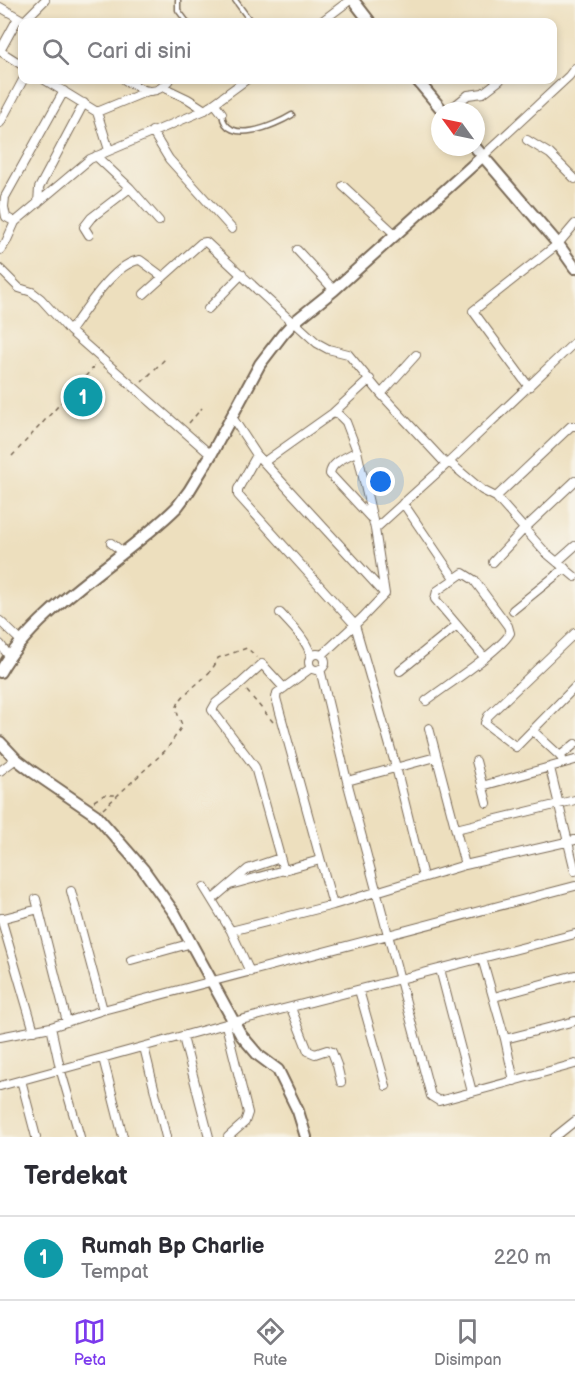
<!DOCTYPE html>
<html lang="id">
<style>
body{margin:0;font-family:"Balsamiq Sans",sans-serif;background:#f2f2f3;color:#2b2b33}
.compass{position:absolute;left:431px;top:102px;width:54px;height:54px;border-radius:50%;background:#fff;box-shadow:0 3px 9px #0003;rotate:303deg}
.you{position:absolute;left:381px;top:482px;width:21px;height:21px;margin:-15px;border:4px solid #fff;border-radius:50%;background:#1a73e8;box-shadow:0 0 0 9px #1a73e833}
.badge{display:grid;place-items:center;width:39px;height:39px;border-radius:50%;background:#7c3aed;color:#fff;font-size:20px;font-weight:700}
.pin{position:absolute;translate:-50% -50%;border:3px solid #fff;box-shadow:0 2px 6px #0006}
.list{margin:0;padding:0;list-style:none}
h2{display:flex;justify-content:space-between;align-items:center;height:78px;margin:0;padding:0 24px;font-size:26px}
h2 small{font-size:20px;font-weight:400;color:#7c7c81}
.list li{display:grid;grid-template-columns:39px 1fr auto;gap:18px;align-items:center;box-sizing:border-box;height:84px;padding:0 24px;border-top:2px solid #e1e1e2}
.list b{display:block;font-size:22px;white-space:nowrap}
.list p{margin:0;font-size:20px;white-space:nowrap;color:#7c7c81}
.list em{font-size:20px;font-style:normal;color:#7c7c81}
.icon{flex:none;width:33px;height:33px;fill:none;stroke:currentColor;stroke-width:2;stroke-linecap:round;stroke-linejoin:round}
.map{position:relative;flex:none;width:575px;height:1137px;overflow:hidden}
.search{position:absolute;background:#fff;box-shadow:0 3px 9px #0003;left:18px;right:18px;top:18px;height:66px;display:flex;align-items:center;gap:15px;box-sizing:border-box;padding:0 21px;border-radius:12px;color:#7c7c81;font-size:22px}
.sheet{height:162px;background:#fff}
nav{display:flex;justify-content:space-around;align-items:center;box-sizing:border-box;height:84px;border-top:2px solid #e1e1e2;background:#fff;font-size:16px;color:#7c7c81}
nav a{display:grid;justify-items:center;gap:3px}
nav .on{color:#7c3aed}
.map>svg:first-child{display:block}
.building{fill:#cf8ac0}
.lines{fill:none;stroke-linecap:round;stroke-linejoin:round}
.lane-casing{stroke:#796956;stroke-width:7}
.street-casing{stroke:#796956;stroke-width:10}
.secondary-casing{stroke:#796956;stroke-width:14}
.path{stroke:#796956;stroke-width:1.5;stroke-dasharray:4.5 4.5;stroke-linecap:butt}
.lane{stroke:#fff;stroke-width:4}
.street{stroke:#fff;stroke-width:8}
.secondary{stroke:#fff;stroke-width:10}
</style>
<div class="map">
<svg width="575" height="1137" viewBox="0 0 575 1137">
<rect width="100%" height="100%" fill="#f7f3e8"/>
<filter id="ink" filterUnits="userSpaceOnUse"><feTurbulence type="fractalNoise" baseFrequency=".0167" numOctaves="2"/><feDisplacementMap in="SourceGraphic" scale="12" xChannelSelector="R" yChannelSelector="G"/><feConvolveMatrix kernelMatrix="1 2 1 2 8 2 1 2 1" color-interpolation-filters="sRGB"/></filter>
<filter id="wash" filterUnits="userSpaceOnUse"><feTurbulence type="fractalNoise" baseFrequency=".008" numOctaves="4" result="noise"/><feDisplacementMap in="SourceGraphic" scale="24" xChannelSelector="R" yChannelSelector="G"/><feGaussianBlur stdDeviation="1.35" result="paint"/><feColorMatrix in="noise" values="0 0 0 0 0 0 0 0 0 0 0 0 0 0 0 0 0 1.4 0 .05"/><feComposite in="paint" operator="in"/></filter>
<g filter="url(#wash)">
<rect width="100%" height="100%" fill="#eddfbe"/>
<g id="blocks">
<path class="building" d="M79,383l15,15 -10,9 -12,-12z"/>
</g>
</g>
<g filter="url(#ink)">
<use href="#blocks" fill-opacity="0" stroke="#796956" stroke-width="1.5"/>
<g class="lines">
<g class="lane-casing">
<path id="lane" d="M178,0v10l9,12
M235,0l16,22
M222,114c4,33 54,11 70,1"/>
</g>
<g class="street-casing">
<path id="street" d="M0,7l26,15
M24,21l21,-21
M321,22l29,-22
M0,51l18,-33
M0,51l22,14
M45,80l52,32 12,38
M125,80c17,10 29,19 44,0
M163,87l25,12 17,11
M215,104l7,9
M448,111l20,-16 15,-2 17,-13
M97,112l51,-21
M0,123l23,-43
M152,131l17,28 63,70
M527,140l23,14 25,25
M96,156l34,32 29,33
M483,156l86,-80 6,-8
M343,186l53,49
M38,203l1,-15 45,-85
M15,222l-9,-5 -2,-10 1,-10 59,-106
M89,235l-5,-8 7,-9 39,-30
M0,250l6,-8 9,-20 75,-63 115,-49 41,-30
M297,250l37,40
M0,269l19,19 13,4 9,7 29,32 141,124
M144,294l57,-51 5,-1 87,81
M208,309l34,-35
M294,322l23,21 11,6 20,5 33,40 65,70
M70,331c14,-19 45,-69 70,-71l23,17
M529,387l-56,-76 85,-67 17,-20
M381,394l35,-39
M232,417l25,38 127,138
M357,451c-10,6 -26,11 -27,23l40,43
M257,455l-19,34v6l117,130 41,142 27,110
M264,462l69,-49 37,-34
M449,462l33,28 14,7 49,55 30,25
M496,497l75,-71h4
M403,503l51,75
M375,529l74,-67 126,-120
M111,543l12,9
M493,562l31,-33 51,-48
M557,562l18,-16
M513,610l52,-42
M280,613c12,13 25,25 31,42
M0,621l22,21
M575,633l-87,83 -3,7 31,24 59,-60
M0,644l9,12
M309 662a8 8 0 1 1 16 0a8 8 0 1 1-16 0Z
M322,655l40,-37 23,-24 -10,-65 -18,-78 -11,-29 -7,-7 -6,-2
M311,668l-34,25 -1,5 57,207
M320,669l27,112 84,315 8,5 136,-37
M400,671l57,-46
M426,701c18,-14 75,-51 84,-68l-2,-7 -34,-46 -11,-7 -26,18 -2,8 49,58
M429,728l36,137
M533,731l27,25
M562,759l-2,-3 15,-12
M476,761l11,42
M550,768l25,103
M0,771l16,-12
M347,781l89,-24
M482,786l93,-26
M456,829l119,-29
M284,871l-29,-104 -43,-57 4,-7 24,-19 22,-20 22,24
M230,885l90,-25
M204,887l27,44 19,41
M71,891l32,119
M36,899l31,123
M213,899l35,-30 32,-11
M1,918l33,113
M0,919l39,-10
M231,931l102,-26 132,-40 110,-25
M482,958l23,81 9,42
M131,960l61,-17
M440,969l32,123
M359,990l27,96
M494,997l81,-22
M291,1008l17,43 7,3 12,-4 5,2 5,13 4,17
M226,1025l22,88 -3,9 -17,15
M51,1027l9,41 20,69
M0,1037l51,-10 52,-17 472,-124
M183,1037l26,100
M505,1039l70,-18
M144,1047l22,90
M103,1058l20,79
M21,1080l15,57
M0,1086l233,-64 342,-88
M555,1137l20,-16"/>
</g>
<g class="secondary-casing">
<path id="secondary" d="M353,0l17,22
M417,80l26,31
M475,147l83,97 17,24
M0,672c37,-66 124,-112 177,-165l12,-16 22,-36 49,-91 23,-30 10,-11 41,-33 149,-134
M0,742l16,17 17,13 63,43 47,54 32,45 66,121 17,20 20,15 20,41 8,26"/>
</g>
<path class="path" d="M142,382l25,-25
M189,423l13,-15
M12,456l83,-90
M247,691l26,31
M94,801l10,-6h13
M103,809l64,-60 15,-23c-1,-6 -6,-12 -5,-19 4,-16 34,-28 41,-49l29,-10 10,9"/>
<use href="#lane" class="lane"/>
<use href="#street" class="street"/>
<use href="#secondary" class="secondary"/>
</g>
</g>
</svg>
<svg class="compass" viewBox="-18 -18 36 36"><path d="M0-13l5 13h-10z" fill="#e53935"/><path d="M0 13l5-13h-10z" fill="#7c7c81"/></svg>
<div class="you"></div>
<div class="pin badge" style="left:83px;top:397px;background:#0f9aa8">1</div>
<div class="search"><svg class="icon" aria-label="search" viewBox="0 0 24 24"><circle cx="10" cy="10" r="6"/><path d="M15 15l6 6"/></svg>Cari di sini</div>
</div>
<section class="sheet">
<h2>Terdekat<small></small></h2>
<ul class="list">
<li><span class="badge" style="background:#0f9aa8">1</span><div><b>Rumah Bp Charlie</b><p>Tempat</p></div><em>220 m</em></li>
</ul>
</section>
<nav>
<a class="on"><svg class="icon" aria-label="map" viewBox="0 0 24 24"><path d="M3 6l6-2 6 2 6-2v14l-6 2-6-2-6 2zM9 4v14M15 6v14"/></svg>Peta</a>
<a><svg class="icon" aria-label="directions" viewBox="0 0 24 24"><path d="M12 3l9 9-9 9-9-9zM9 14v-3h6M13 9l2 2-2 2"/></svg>Rute</a>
<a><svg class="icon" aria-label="saved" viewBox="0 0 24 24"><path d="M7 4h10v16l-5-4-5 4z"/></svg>Disimpan</a>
</nav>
